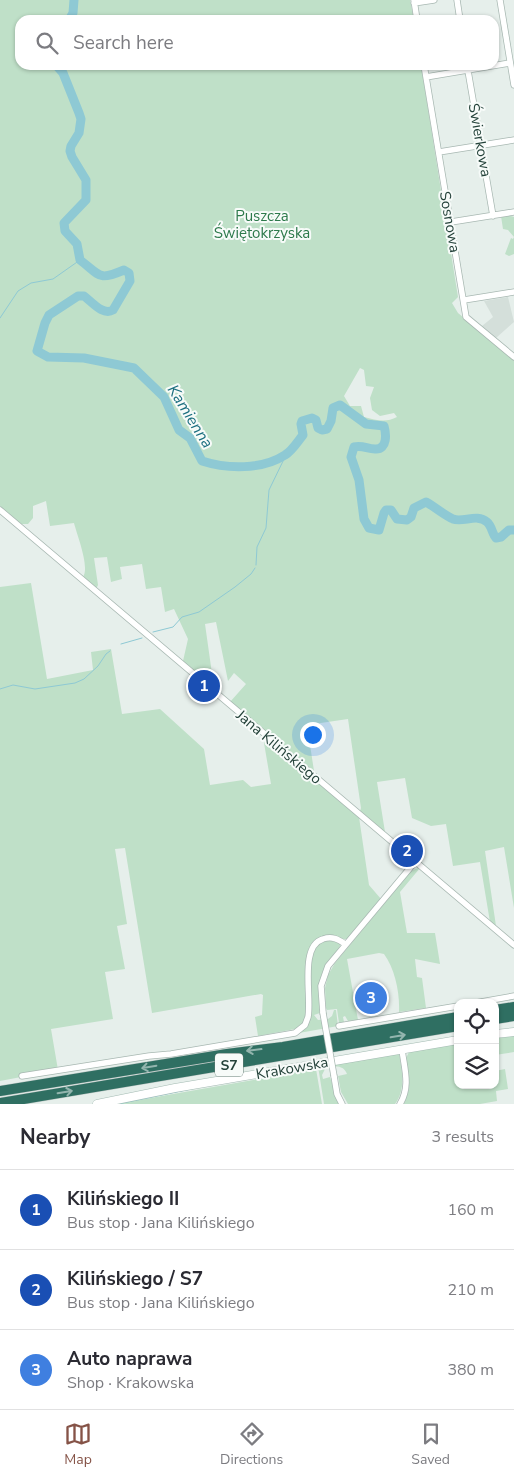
<!DOCTYPE html>
<meta charset="utf-8">
<style>
body{margin:0;font-family:"Nunito Sans",sans-serif;background:#f7f7f7;color:#2b2b33}
.controls{position:absolute;right:15px;bottom:15px;display:grid;overflow:hidden;border-radius:10px;box-shadow:0 1px 4px #0004}
.controls button{width:45px;height:45px;display:grid;place-items:center;padding:0;border:0;border-bottom:1px solid #e1e1e2;background:#fff;color:#2b2b33;font:25px sans-serif}
.you{position:absolute;left:312px;top:734px;width:18px;height:18px;margin:-12px;border:4px solid #fff;border-radius:50%;background:#1a73e8;box-shadow:0 0 0 8px #1a73e833}
.badge{display:grid;place-items:center;width:32px;height:32px;border-radius:50%;background:#855347;color:#fff;font-size:16px;font-weight:700}
.pin{position:absolute;translate:-50% -50%;border:2px solid #fff;box-shadow:0 1px 5px #0006}
.list{margin:0;padding:0;list-style:none}
h2{display:flex;justify-content:space-between;align-items:center;height:65px;margin:0;padding:0 20px;font-size:21px}
h2 small{font-size:16px;font-weight:400;color:#7c7c81}
.list li{display:grid;grid-template-columns:32px 1fr auto;gap:15px;align-items:center;box-sizing:border-box;height:80px;padding:0 20px;border-top:1px solid #e1e1e2}
.list b{display:block;font-size:19px;white-space:nowrap}
.list p{margin:0;font-size:16px;white-space:nowrap;color:#7c7c81}
.list em{font-size:16px;font-style:normal;color:#7c7c81}
.icon{flex:none;width:28px;height:28px;fill:none;stroke:currentColor;stroke-width:2;stroke-linecap:round;stroke-linejoin:round}
.map{position:relative;flex:none;width:514px;height:1104px;overflow:hidden}
.search{position:absolute;background:#fff;box-shadow:0 1px 4px #0004;left:15px;right:15px;top:15px;height:55px;display:flex;align-items:center;gap:12px;box-sizing:border-box;padding:0 18px;border-radius:15px;color:#7c7c81;font-size:19px}
.sheet{height:305px;background:#fff}
nav{display:flex;justify-content:space-around;align-items:center;box-sizing:border-box;height:70px;border-top:1px solid #e1e1e2;background:#fff;font-size:14px;color:#7c7c81}
nav a{display:grid;justify-items:center;gap:2px}
nav .on{color:#855347}
.map>svg:first-child{display:block}
.built{fill:#d4dfda}
.green{fill:#bfe0c8;fill-rule:evenodd}
.lines{fill:none;stroke-linecap:round;stroke-linejoin:round}
.stream{stroke:#8ec9d4;stroke-width:1}
.river{stroke:#8ec9d4;stroke-width:9}
.street-casing{stroke:#a8b8b2;stroke-width:7}
.secondary-casing{stroke:#a4bbb3;stroke-width:9}
.highway-casing{stroke:#c2cac8;stroke-width:11}
.street{stroke:#fff;stroke-width:5.5}
.secondary{stroke:#fff;stroke-width:8}
.highway{stroke:#2f6f62;stroke-width:10}
.street-bridge-casing{stroke:#a8b8b2;stroke-width:7;stroke-linecap:butt}
.street-bridge{stroke:#fff;stroke-width:5.5}
.oneway{stroke:#93b5ae}
.labels{text-anchor:middle;stroke-width:4;stroke-linejoin:round;paint-order:stroke}
.shield{fill:#f7fbf9;stroke:#637a73;stroke-width:1}
.shield-label{font-size:14px;font-weight:bold;fill:#24423a}
.street-label{font-size:15px;fill:#24423a;stroke:#f7fbf9}
.park-label{font-size:15px;fill:#2d7a4b;stroke:#f7fbf9}
.water-label{font-size:16px;font-style:italic;fill:#1c6f80;stroke:#f7fbf9}
</style>
<div class="map">
<svg width="514" height="1104" viewBox="0 0 514 1104">
<rect width="100%" height="100%" fill="#e6efeb"/>
<path class="built" d="M508,297l6,25 -18,16 -14,-12 11,-9 -9,-16z"/>
<path class="green" d="M0,0h410l4,20h-394v45h401l37,232 -6,6 6,10 56,47v548l-10,-61 -19,4 11,75 -6,-4 -10,-60 -27,4 -7,-42 -15,2 -19,-8 -7,-40 -28,4 8,50 -25,-21 1,-3 -13,-89 -41,6 7,46 -84,-69 16,-18 -12,-11 -6,8 -12,-59 -11,2 9,64 -31,-27 5,-22 -14,-30 -9,3 -4,-25 -15,2 -4,-25 -22,3 2,12 -11,3 -4,-25 -13,1 4,27 -2,4 -13,-12c7,-10 -6,-42 -9,-54l-24,3 -4,-25 -13,5v12l-5,6h-8l-20,-18zM360,368l4,2 2,16 8,1 -4,11 2,12 8,6 14,-3 3,4c-11,6 -21,3 -33,0l-3,-11h-11l-6,-10z
M508,215l6,2v37l-5,2 -4,-2 6,-16 2,1 1,-2 -6,-7 -5,-1 -2,-13z
M31,583l16,96 46,-9 -2,-18 20,-3 11,65 38,-5 44,40 6,36 33,-5 8,7 20,-3 -7,-41 2,-3 93,77 10,68 12,14 -34,40h-4l-6,-2 -23,5 -6,8 -1,10 1,31 -3,31 -10,7 -37,7 -3,-19 7,-2 1,-20 -2,-1 -109,19 -27,-165 -10,1 12,75 -10,2 8,43 -20,3 8,47 -62,10 7,41 -58,11v-494z
M418,868h2l-20,24 7,41h28l5,31 -25,-5 2,18 5,1 4,30 -27,4c1,-19 -4,-43 -15,-58l-5,-1 -32,6 11,61 -10,1 -3,-5 -2,1 1,5 -5,1 -2,-14 -10,1 -1,-2 -1,-20 3,-13 7,-12 76,-92z
M331,940l9,3v3c-3,6 -8,10 -12,16 -11,16 -10,33 -8,51l-6,2 4,5 10,-1 4,-3 2,-6h2l2,16 -39,7 5,-4 8,-78 9,-9z
M514,1035v17l-19,3v-18z
M458,1043v42h37v-14l10,-2 3,20 -12,2 1,10 -17,3h-76l5,-15 -3,-31 3,-6z
M399,1053c3,18 7,36 -4,51h-47l-7,-12 -3,-16 9,-2c-4,-10 -14,-8 -22,-5l-3,6 1,4 7,-2 9,27h-15l-6,-38z
M316,1069l6,35h-206z"/>
<g class="lines">
<path class="stream" d="M0,318l18,-27 13,-8 22,-4 27,-19
M256,565l1,-18 9,-19 3,-38 17,-35
M153,632l20,-5 9,-10 17,-5 36,-25 16,-13 4,-6
M121,644l21,-6
M0,689l13,-4 22,4 40,-6 9,-4 14,-13 8,-12 4,-3
M279,1074l34,-5
M118,1104l78,-16"/>
<path class="river" d="M69,20l4,-7 1,-13
M56,65l7,8 16,40 2,6 -2,14 -8,13 -1,5 2,6 14,23v20l-22,23 1,8 12,13 3,16c21,16 18,21 44,10l5,3 1,8 -17,29c-10,6 -21,-8 -29,-14h-6l-29,19 -4,8 -8,28 11,6 36,1 50,10 30,29 15,33 11,8 12,23c25,8 60,9 83,-6 7,-4 13,-14 18,-20l-2,-11 1,-3 10,-3 4,2 2,8 4,2 5,-1 4,-8 2,-13 7,-3 26,19 18,2c2,7 4,24 -9,23 -8,0 -12,-4 -21,-2l-3,10 8,23 5,39 5,9 10,2 5,-17 2,-3h5l6,9 10,1 4,-3 3,-9 12,-6c9,5 18,13 27,17 10,4 24,-6 34,3 5,4 5,12 9,16l5,-1 8,-7h5"/>
<g class="street-casing">
<path id="street" d="M414,0l3,20
M457,0l3,20
M500,0l14,85
M414,3l20,-3
M424,65l42,252 48,40
M467,65l26,151
M426,77l84,-14
M439,152l75,-12
M451,222l63,-10
M464,300l50,-8
M0,510l514,435
M475,1003l39,-7
M323,1013l-2,-27 7,-20 87,-104
M339,1026l119,-20
M22,1076l127,-20 22,-2 124,-21 10,-8 3,-8c4,-20 -9,-71 15,-78 9,-3 15,0 22,5
M334,1076l3,18 5,10
M400,1104c11,-18 4,-36 2,-55"/>
</g>
<g class="secondary-casing">
<path id="secondary" d="M495,1034l19,-2
M97,1104l78,-16 283,-48"/>
</g>
<g class="highway-casing">
<path id="highway" d="M495,1010l19,-3
M495,1019l19,-3
M0,1091l227,-37 56,-7 175,-30
M0,1103l458,-77"/>
</g>
<use href="#street" class="street"/>
<use href="#secondary" class="secondary"/>
<use href="#highway" class="highway"/>
<g class="street-bridge-casing">
<path id="street-bridge" d="M323,1013l11,63"/>
</g>
<use href="#street-bridge" class="street-bridge"/>
</g>
<defs><path id="oneway-shaft" d="M-6 0H5M1.5-3L5.5 0L1.5 3" fill="none" stroke-width="1.6" stroke-linecap="round" stroke-linejoin="round" transform="scale(1.25)"/></defs>
<g class="oneway">
<use href="#oneway-shaft" transform="translate(398 1036) rotate(-10)"/>
<use href="#oneway-shaft" transform="translate(254 1050) rotate(173)"/>
<use href="#oneway-shaft" transform="translate(149 1067) rotate(170)"/>
<use href="#oneway-shaft" transform="translate(65 1092) rotate(-9)"/>
</g>
<g class="labels">
<rect class="shield" x="215" y="1053.5" width="28" height="23" rx="4"/>
<g class="shield-label">
<text x="229" y="1070">S7</text>
</g>
<g class="street-label">
<text transform="translate(480 140) rotate(80)" y="5">Świerkowa</text>
<text transform="translate(450 222) rotate(80)" y="5">Sosnowa</text>
<text transform="translate(279 747) rotate(40)" y="5">Jana Kilińskiego</text>
<text transform="translate(292 1068) rotate(-10)" y="5">Krakowska</text>
</g>
<g class="park-label">
<text x="262" y="221">Puszcza<tspan x="262" dy="17">Świętokrzyska</tspan></text>
</g>
<g class="water-label">
<text transform="translate(191 416) rotate(58)" y="6">Kamienna</text>
</g>
</g>
</svg>
<div class="controls">
<button><svg class="icon" aria-label="locate" viewBox="0 0 24 24"><circle cx="12" cy="12" r="6"/><path d="M12 2v4M12 18v4M2 12h4M18 12h4"/></svg></button>
<button><svg class="icon" aria-label="layers" viewBox="0 0 24 24"><path d="M12 4l9 5-9 5-9-5zM3 14l9 5 9-5"/></svg></button>
</div>
<div class="you"></div>
<div class="pin badge" style="left:204px;top:686px;background:#1a4fb4">1</div>
<div class="pin badge" style="left:407px;top:851px;background:#1a4fb4">2</div>
<div class="pin badge" style="left:371px;top:998px;background:#3f7fe0">3</div>
<div class="search"><svg class="icon" aria-label="search" viewBox="0 0 24 24"><circle cx="10" cy="10" r="6"/><path d="M15 15l6 6"/></svg>Search here</div>
</div>
<section class="sheet">
<h2>Nearby<small>3 results</small></h2>
<ul class="list">
<li><span class="badge" style="background:#1a4fb4">1</span><div><b>Kilińskiego II</b><p>Bus stop · Jana Kilińskiego</p></div><em>160 m</em></li>
<li><span class="badge" style="background:#1a4fb4">2</span><div><b>Kilińskiego / S7</b><p>Bus stop · Jana Kilińskiego</p></div><em>210 m</em></li>
<li><span class="badge" style="background:#3f7fe0">3</span><div><b>Auto naprawa</b><p>Shop · Krakowska</p></div><em>380 m</em></li>
</ul>
</section>
<nav>
<a class="on"><svg class="icon" aria-label="map" viewBox="0 0 24 24"><path d="M3 6l6-2 6 2 6-2v14l-6 2-6-2-6 2zM9 4v14M15 6v14"/></svg>Map</a>
<a><svg class="icon" aria-label="directions" viewBox="0 0 24 24"><path d="M12 3l9 9-9 9-9-9zM9 14v-3h6M13 9l2 2-2 2"/></svg>Directions</a>
<a><svg class="icon" aria-label="saved" viewBox="0 0 24 24"><path d="M7 4h10v16l-5-4-5 4z"/></svg>Saved</a>
</nav>
